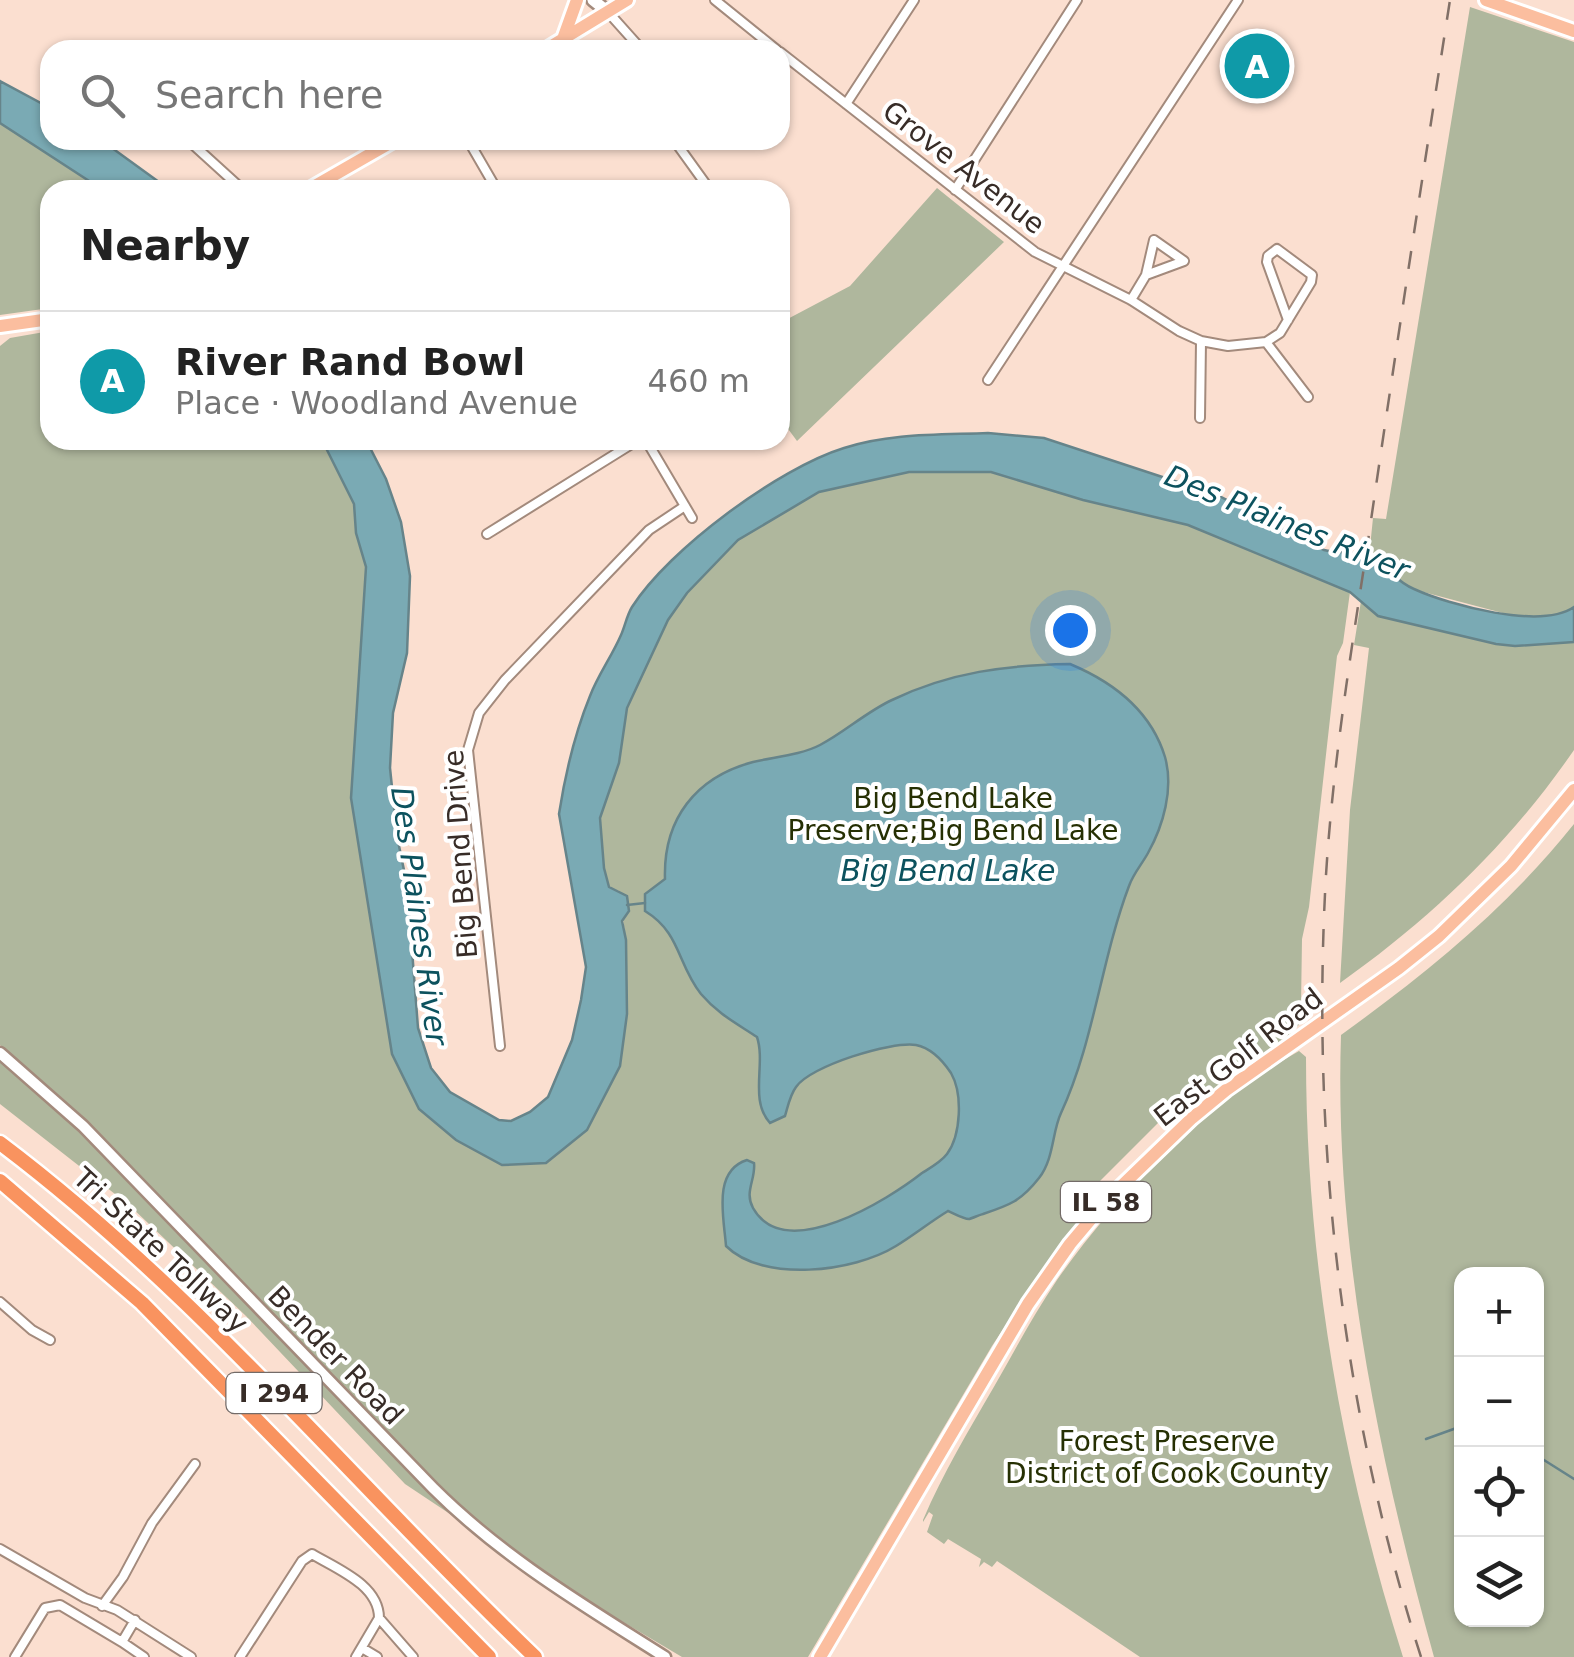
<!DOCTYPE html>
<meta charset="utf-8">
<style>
body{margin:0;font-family:"DejaVu Sans",sans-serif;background:#f6f6f6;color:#222}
.controls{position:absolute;right:30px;bottom:30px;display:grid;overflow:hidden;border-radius:20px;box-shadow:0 2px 8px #0004}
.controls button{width:90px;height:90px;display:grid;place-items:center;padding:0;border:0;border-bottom:2px solid #e0e0e0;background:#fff;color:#222;font:50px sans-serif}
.you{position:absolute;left:1070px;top:630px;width:35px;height:35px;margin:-25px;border:8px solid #fff;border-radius:50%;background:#1a73e8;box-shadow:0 0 0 15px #1a73e833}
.badge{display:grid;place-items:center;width:65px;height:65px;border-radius:50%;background:#d93025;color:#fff;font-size:32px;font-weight:700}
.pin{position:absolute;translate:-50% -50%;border:5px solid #fff;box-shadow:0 2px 10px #0006}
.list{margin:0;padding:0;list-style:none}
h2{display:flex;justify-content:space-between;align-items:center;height:130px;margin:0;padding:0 40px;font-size:42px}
h2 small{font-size:32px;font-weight:400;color:#767676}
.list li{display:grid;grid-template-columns:65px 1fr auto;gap:30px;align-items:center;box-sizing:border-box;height:140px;padding:0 40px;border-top:2px solid #e0e0e0}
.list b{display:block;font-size:38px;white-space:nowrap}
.list p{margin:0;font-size:32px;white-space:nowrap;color:#767676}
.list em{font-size:32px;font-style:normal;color:#767676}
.icon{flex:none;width:55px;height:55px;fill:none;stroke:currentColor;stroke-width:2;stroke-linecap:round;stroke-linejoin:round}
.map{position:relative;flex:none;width:1574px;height:1657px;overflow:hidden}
.search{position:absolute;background:#fff;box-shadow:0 2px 8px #0004;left:40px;top:40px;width:750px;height:110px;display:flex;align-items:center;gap:25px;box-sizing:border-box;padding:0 35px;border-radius:30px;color:#767676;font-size:38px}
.panel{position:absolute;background:#fff;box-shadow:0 2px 8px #0004;left:40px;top:180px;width:750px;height:270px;border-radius:30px}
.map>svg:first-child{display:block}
.green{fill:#afb79d;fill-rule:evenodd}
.water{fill:#7aaab4;stroke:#66848a;stroke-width:2.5}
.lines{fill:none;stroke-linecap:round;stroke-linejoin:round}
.stream{stroke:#66848a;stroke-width:2.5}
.minor-casing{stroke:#a38a7c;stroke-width:12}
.tertiary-casing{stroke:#a38a7c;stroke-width:15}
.secondary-casing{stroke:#a38a7c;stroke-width:16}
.primary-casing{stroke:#fff;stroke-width:18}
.motorway-casing{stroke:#fff;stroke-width:19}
.minor{stroke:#fff;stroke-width:8}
.tertiary{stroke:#fff;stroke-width:10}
.secondary{stroke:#fff;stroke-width:11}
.primary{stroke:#fbbe9f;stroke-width:12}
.motorway{stroke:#f9935f;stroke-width:14}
.rail{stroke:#817067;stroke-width:2.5;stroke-dasharray:18 18;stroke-linecap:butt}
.labels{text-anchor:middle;stroke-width:8;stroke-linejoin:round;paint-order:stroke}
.shield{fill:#fff;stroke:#736b68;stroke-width:2.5}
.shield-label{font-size:25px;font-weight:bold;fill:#372c27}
.street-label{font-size:28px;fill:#372c27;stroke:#fff}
.park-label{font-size:28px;fill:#263003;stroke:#fff}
.water-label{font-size:30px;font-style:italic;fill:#0c525e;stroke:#fff}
</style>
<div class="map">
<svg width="1574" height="1657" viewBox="0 0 1574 1657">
<rect width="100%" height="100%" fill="#fbdfd0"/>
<path class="green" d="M1470,7l104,35v708c-64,93 -142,168 -234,233l10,-173 19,-162 -15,-3 7,-44 17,15h136l-102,-27 -43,-32 4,-39 13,1z
M0,123l103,67h-53v118l-50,7z
M937,188l67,54 -207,199 -17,-23v-95l70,-37z
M50,331v109h272l32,64 2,29 10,34 -15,231 41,256 154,109 40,-33 34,-64 6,-126 -7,-49 -10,-4 -5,-19 -4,-50 19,-55 8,-55 41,-88 19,-27 51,-53 81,-48 90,-20h82l92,28 105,25 162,67 -7,51 -6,13 -28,251 -7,32 -1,67h9c-3,25 -80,72 -102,88l-7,-10 -15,11 -90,90 -4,20 -35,43 -65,98 -184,311h-126l-130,-77 -55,-40 -41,-36 -378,-390 -78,-69v-699l10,-8z
M1574,824v833h-140c-56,-202 -100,-412 -93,-622 87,-63 166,-127 233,-211zM1462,1274h74v346h-74z
M1299,1051l7,6c0,203 36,408 97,600h-263l-143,-96 -5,6 -8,-5 -5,5 2,-8 -33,-20 -4,5 -17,-12 6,-17 -4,-3 -6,10v-2c20,-47 46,-90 72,-135 20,-35 39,-71 62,-105 60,-86 150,-178 242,-229z
M0,1060l76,68 380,390 -51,-34 -159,-168 -117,-111 -129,-101z"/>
<path class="water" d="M0,81l50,27v32h51l69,50h-67l-103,-67z
M988,433l56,5 173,57 107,55c15,4 31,0 45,7 17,8 27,25 45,32 35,16 127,41 160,18v35l-59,4 -19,-2 -118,-28 -28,-24 -162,-67 -105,-25 -92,-28h-82l-90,20 -81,48 -51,53 -19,27 -41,88 -8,55 -19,55 4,50 5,19 18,9 2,15 -7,10 4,19 1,74 -7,52 -33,64 -41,33 -44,2 -46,-25 -37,-31 -27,-55 -41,-256 15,-231 -10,-34 -2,-29 -32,-64h44l20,39 15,43 9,54 -3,77 -14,60 -3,55 7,68 10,49 11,143 13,40 19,24 49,28 12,1 19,-9 18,-15 24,-57 9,-40 5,-33 -27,-153c6,-39 16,-81 31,-118 8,-21 22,-40 31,-61 4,-9 6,-20 11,-28 37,-58 147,-139 212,-159 46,-15 96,-13 144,-15z
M1070,664c43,18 81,47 95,93 9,32 -2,69 -17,96 -6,11 -15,21 -19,33 -28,74 -35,156 -68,227 -9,19 -7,46 -22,65 -18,23 -29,27 -56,36 -1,0 -13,5 -14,5 -6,0 -16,-6 -21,-8 -18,11 -34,24 -52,35 -42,26 -133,37 -170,0 -2,-28 -14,-75 21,-86l7,3c2,16 -10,29 -1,45 32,57 136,-9 169,-35 8,-5 19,-11 25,-19 14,-19 16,-60 4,-81 -8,-12 -20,-25 -35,-28 -25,-4 -106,21 -120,42 -6,8 -8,19 -11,29l-15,7c-21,-23 -4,-59 -13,-86 -21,-14 -39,-23 -56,-43 -24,-30 -20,-61 -56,-83v-17l20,-15c-2,-60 31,-102 88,-117 21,-5 48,-7 67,-17 25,-13 46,-33 72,-45 58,-28 115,-35 178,-36z"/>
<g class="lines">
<path class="stream" d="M627,905l18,-2
M1426,1439l36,-13
M1536,1455l38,24"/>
<g class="minor-casing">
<path id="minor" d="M715,0l62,50
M608,12l34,38
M780,52l255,200 96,48 48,31 22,10 27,5 38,-4 14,-9 31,-51 1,-7 -35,-26 -9,7 -1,6 21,58
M846,104l68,-104
M188,140l55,50
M468,140l29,50
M674,140l36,50
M955,190l122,-190
M1131,300l15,-25 8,-35 30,21 -38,14
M1266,342l42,55
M988,380l250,-380
M1200,418l1,-77
M646,440l46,78
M487,534l151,-94
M500,1046l-32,-296 11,-37 26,-33 144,-150 36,-24
M0,1302l32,28 18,10
M0,1549l85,49 32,12 74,47
M102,1606l21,-29 29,-54 43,-59
M122,1642l22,15
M362,1648l15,9
M15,1657l30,-49 15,-3 62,37 13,-22
M240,1657l62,-96 10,-7c25,15 67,31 67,64l34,39
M356,1657l23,-39"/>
</g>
<g class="tertiary-casing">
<path id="tertiary" d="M0,1053l83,73 350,362c69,69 150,117 232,169"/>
</g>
<g class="secondary-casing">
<path id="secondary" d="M593,0l15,12"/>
</g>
<g class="primary-casing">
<path id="primary" d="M1486,0l88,31
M563,39l14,-39
M545,50l82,-50
M308,190l87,-50
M0,326l50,-7
M820,1657l208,-353 42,-60 37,-44 85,-82 34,-28 173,-122 40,-32 72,-70 63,-76"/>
</g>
<g class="motorway-casing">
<path id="motorway" d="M0,1143c198,149 356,343 535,514
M0,1181l142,122 347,354"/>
</g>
<use href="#minor" class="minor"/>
<use href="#tertiary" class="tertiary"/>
<use href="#secondary" class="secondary"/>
<use href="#primary" class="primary"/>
<use href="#motorway" class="motorway"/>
<path class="rail" d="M1421,1657c-80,-250 -110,-520 -95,-782 7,-112 25,-223 42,-334 26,-180 54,-361 82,-541"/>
</g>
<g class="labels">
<g class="shield">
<rect x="1061" y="1182" width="90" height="40" rx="8"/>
<rect x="226.5" y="1373" width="95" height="40" rx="8"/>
</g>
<g class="shield-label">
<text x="1106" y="1211">IL 58</text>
<text x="274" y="1402">I 294</text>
</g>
<g class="street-label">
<text transform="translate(964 167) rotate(38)" y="10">Grove Avenue</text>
<text transform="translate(460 854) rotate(-94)" y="10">Big Bend Drive</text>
<text transform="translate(1238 1057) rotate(-38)" y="10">East Golf Road</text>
<text transform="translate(161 1250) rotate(43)" y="10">Tri-State Tollway</text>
<text transform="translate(336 1355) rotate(46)" y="10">Bender Road</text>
</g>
<g class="park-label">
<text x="953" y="808">Big Bend Lake<tspan x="953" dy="32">Preserve;Big Bend Lake</tspan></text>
<text x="1167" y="1451">Forest Preserve<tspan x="1167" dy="32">District of Cook County</tspan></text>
</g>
<g class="water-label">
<text transform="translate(1287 523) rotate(22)" y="10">Des Plaines River</text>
<text x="948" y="881">Big Bend Lake</text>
<text transform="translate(419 916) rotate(82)" y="10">Des Plaines River</text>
</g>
</g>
</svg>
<div class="controls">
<button>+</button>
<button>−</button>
<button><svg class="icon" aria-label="locate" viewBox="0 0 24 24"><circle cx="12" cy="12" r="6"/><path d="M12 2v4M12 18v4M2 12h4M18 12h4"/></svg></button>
<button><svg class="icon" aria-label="layers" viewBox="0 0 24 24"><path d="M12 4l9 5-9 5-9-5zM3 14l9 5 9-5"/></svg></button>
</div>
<div class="you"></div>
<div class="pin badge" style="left:1257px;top:66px;background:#0f9aa8">A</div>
<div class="search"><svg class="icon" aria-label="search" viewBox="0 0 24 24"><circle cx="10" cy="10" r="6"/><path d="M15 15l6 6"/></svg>Search here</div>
<section class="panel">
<h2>Nearby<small></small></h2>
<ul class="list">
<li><span class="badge" style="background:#0f9aa8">A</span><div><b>River Rand Bowl</b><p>Place · Woodland Avenue</p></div><em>460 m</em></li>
</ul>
</section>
</div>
